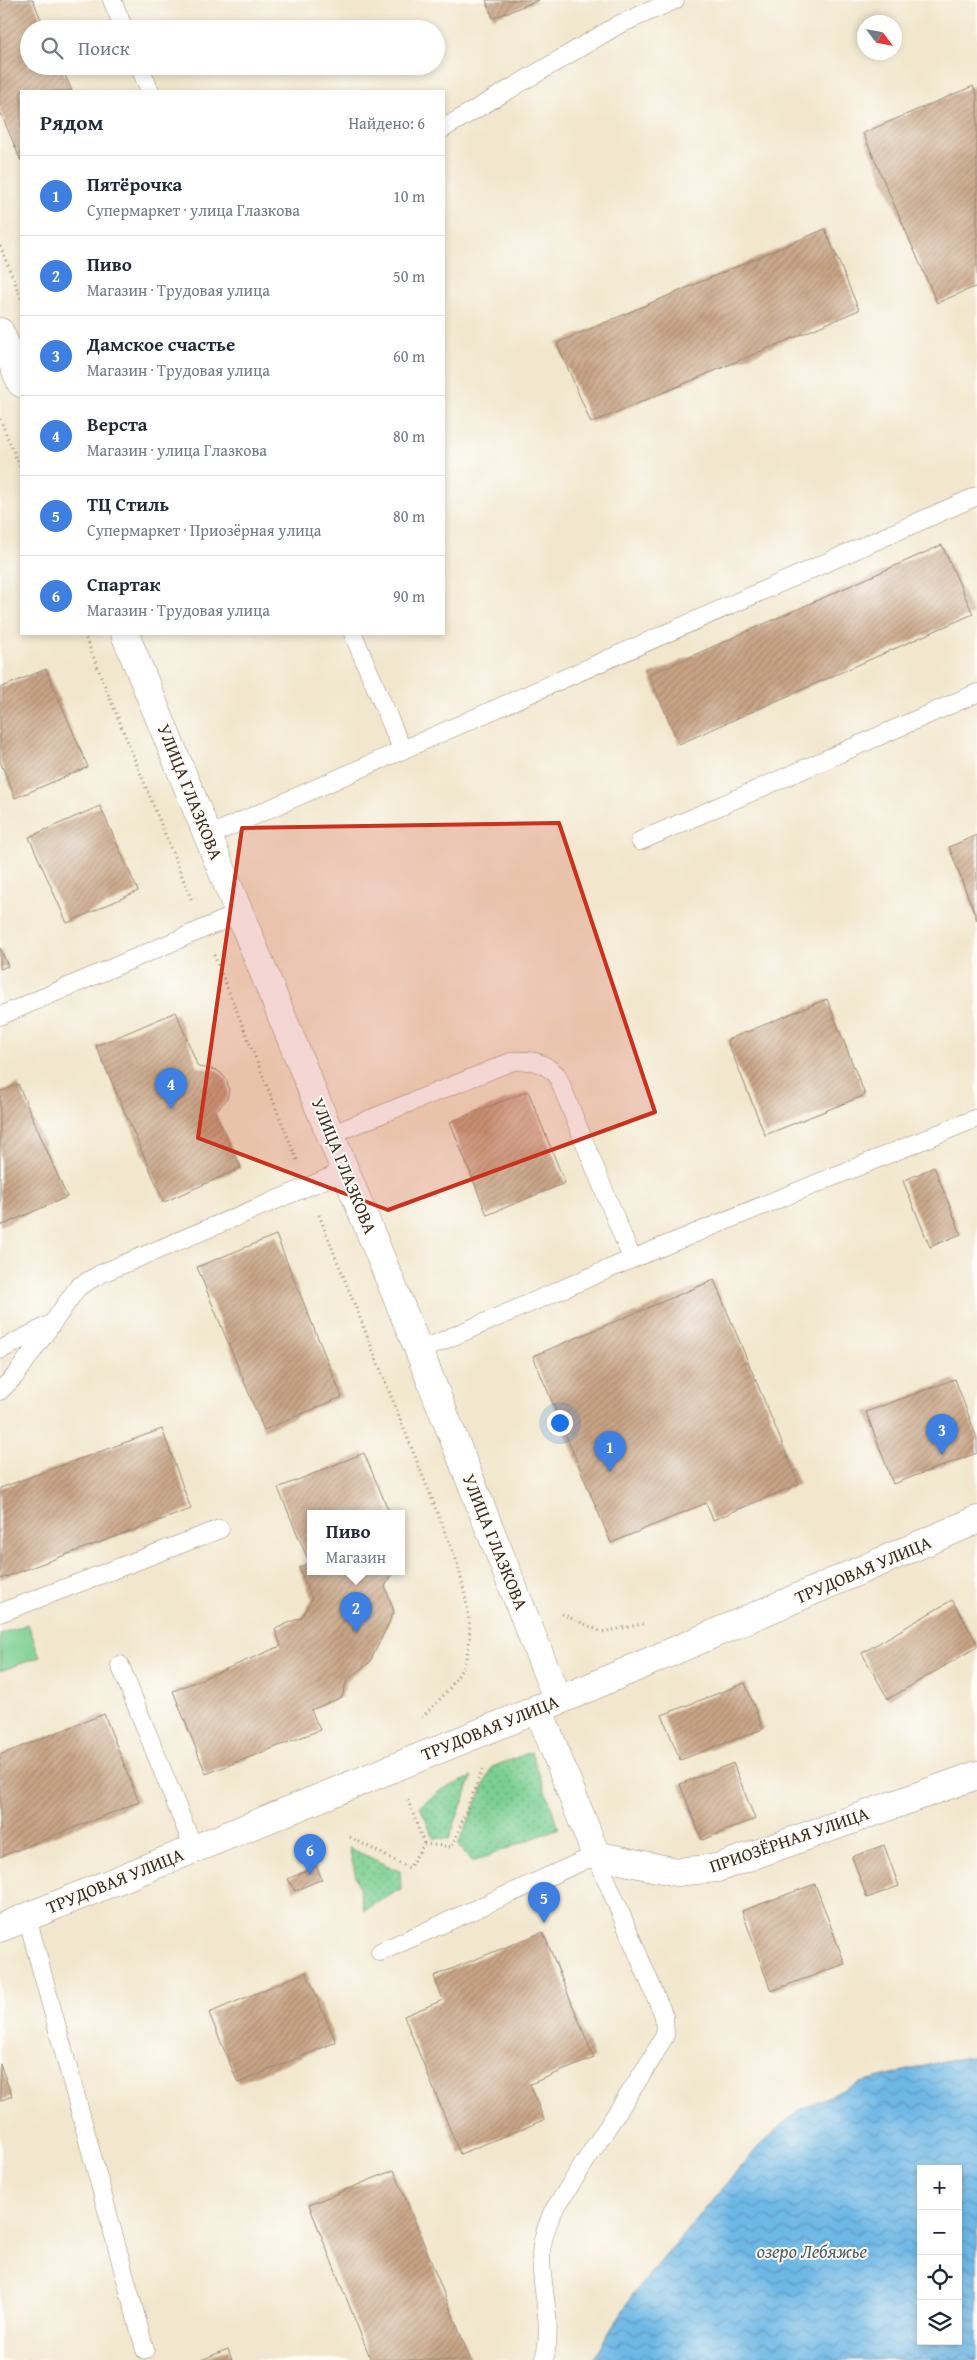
<!DOCTYPE html>
<html lang="ru">
<meta charset="utf-8">
<style>
body{margin:0;font-family:"Gentium Book Plus",serif;background:#f6f6f7;color:#1f2937}
.controls{position:absolute;right:15px;bottom:15px;display:grid;overflow:hidden;border-radius:0px;box-shadow:0 2px 8px #0003}
.controls button{width:45px;height:45px;display:grid;place-items:center;padding:0;border:0;border-bottom:1px solid #e0e1e3;background:#fff;color:#1f2937;font:25px sans-serif}
.compass{position:absolute;left:857px;top:15px;width:45px;height:45px;border-radius:50%;background:#fff;box-shadow:0 2px 8px #0003;rotate:122deg}
.you{position:absolute;left:559px;top:1422px;width:18px;height:18px;margin:-12px;border:4px solid #fff;border-radius:50%;background:#1a73e8;box-shadow:0 0 0 8px #1a73e833}
.badge{display:grid;place-items:center;width:32px;height:32px;border-radius:50%;background:#2563eb;color:#fff;font-size:16px;font-weight:700}
.pin{position:absolute;translate:-50% -41px;filter:drop-shadow(0 1px 2px #0008)}
.pin::after{content:'';position:absolute;top:26px;width:18px;height:15px;background:inherit;clip-path:polygon(0 0,100% 0,50% 100%)}
.popup{position:absolute;left:307px;top:1510px;width:98px;height:65px;box-sizing:border-box;display:grid;place-content:center;border-radius:0px;background:#fff;filter:drop-shadow(0 1px 4px #0005);font-size:16px;white-space:nowrap;color:#747a83}
.popup b{font-size:19px;color:#1f2937}
.popup::after{content:'';position:absolute;left:50%;top:100%;margin-left:-10px;border:10px solid transparent;border-top-color:#fff}
.list{margin:0;padding:0;list-style:none}
h2{display:flex;justify-content:space-between;align-items:center;height:65px;margin:0;padding:0 20px;font-size:21px}
h2 small{font-size:16px;font-weight:400;color:#747a83}
.list li{display:grid;grid-template-columns:32px 1fr auto;gap:15px;align-items:center;box-sizing:border-box;height:80px;padding:0 20px;border-top:1px solid #e0e1e3}
.list b{display:block;font-size:19px;white-space:nowrap}
.list p{margin:0;font-size:16px;white-space:nowrap;color:#747a83}
.list em{font-size:16px;font-style:normal;color:#747a83}
.icon{flex:none;width:28px;height:28px;fill:none;stroke:currentColor;stroke-width:2;stroke-linecap:round;stroke-linejoin:round}
.map{position:relative;flex:none;width:977px;height:2360px;overflow:hidden}
.search{position:absolute;background:#fff;box-shadow:0 2px 8px #0003;left:20px;top:20px;width:425px;height:55px;display:flex;align-items:center;gap:12px;box-sizing:border-box;padding:0 18px;border-radius:28px;color:#747a83;font-size:19px}
.panel{position:absolute;background:#fff;box-shadow:0 2px 8px #0003;left:20px;top:90px;width:425px;height:545px;border-radius:0px}
.map>svg:first-child{display:block}
.grass{fill:url(#grass-dots);stroke:#5b7c58}
.park{fill:#7bcf93;stroke:#5b7c58}
.water{fill:url(#water-waves);stroke:#547182;fill-rule:evenodd}
.building{fill:url(#building-hatch)}
.lines{fill:none;stroke-linecap:round;stroke-linejoin:round}
.lane-casing{stroke:#968876;stroke-width:19}
.street-casing{stroke:#968876;stroke-width:29}
.secondary-casing{stroke:#968876;stroke-width:29}
.path{stroke:#968876;stroke-width:3;stroke-dasharray:1 4;stroke-linecap:butt}
.lane{stroke:#fff;stroke-width:18}
.street{stroke:#fff;stroke-width:28}
.secondary{stroke:#fff;stroke-width:28}
.marked{fill:#c8321e;fill-opacity:0.2;stroke:#c8321e;stroke-width:4;stroke-linejoin:round}
.labels{text-anchor:middle;stroke-width:4;stroke-linejoin:round;paint-order:stroke}
.street-label{font-size:18px;fill:#3b2a1e;stroke:#fdfcf7}
.water-label{font-size:19px;font-style:italic;fill:#4d5c64;stroke:#fdfcf7}
</style>
<div class="map">
<svg width="977" height="2360" viewBox="0 0 977 2360">
<defs>
<pattern id="grass-dots" width="8" height="8" patternUnits="userSpaceOnUse" patternTransform="scale(1.25)"><rect width="8" height="8" fill="#7bcf93"/><path d="M2 2h.1M6 6h.1" fill="none" stroke="#66a877" stroke-width="1.8" stroke-linecap="round"/></pattern>
<pattern id="water-waves" width="16" height="10" patternUnits="userSpaceOnUse" patternTransform="scale(1.25)"><rect width="16" height="10" fill="#6eb8e6"/><path d="M0 5q4-4 8 0t8 0" fill="none" stroke="#5c96ba"/></pattern>
<pattern id="building-hatch" width="6" height="6" patternUnits="userSpaceOnUse" patternTransform="scale(1.25)"><rect width="6" height="6" fill="#c9a586"/><path d="M-1 1l2-2M0 6l6-6M5 7l2-2" fill="none" stroke="#a4876d"/></pattern>
</defs>
<rect width="100%" height="100%" fill="#fdfcf7"/>
<filter id="ink" filterUnits="userSpaceOnUse"><feTurbulence type="fractalNoise" baseFrequency=".02" numOctaves="2"/><feDisplacementMap in="SourceGraphic" scale="10" xChannelSelector="R" yChannelSelector="G"/><feConvolveMatrix kernelMatrix="1 2 1 2 8 2 1 2 1" color-interpolation-filters="sRGB"/></filter>
<filter id="wash" filterUnits="userSpaceOnUse"><feTurbulence type="fractalNoise" baseFrequency=".0096" numOctaves="4" result="noise"/><feDisplacementMap in="SourceGraphic" scale="20" xChannelSelector="R" yChannelSelector="G"/><feGaussianBlur stdDeviation="1.12" result="paint"/><feColorMatrix in="noise" values="0 0 0 0 0 0 0 0 0 0 0 0 0 0 0 0 0 1.4 0 .05"/><feComposite in="paint" operator="in"/></filter>
<g filter="url(#wash)">
<rect width="100%" height="100%" fill="#f2e7ce"/>
<path class="grass" d="M531,1752l28,76 -86,34 -15,-17 34,-78z
M472,1777l-23,62 -16,-1 -13,-32 21,-16z
M349,1848l51,23 1,18 -37,21z"/>
<path class="park" d="M28,1624l12,33 -40,14v-37z"/>
<path class="water" d="M977,2056v304h-385l41,-66 125,-147 41,-37 61,-28 84,-21zM921,2169h37v172h-37z"/>
<g id="blocks">
<path class="building" d="M0,0h33l12,29h-16v37h32l11,25h-51v70l-21,-50z
M486,0h53l-46,18z
M973,86l4,9v191l-40,17 -74,-170z
M825,229l34,81 -268,113 -34,-80z
M942,545l31,69 -294,130 -30,-69z
M46,669l42,98 -73,31 -15,-37v-73z
M100,806l38,85 -71,32 -38,-86z
M977,835v85l-28,-73z
M0,948l8,18 -8,3z
M827,999l38,96 -100,40 -38,-95z
M176,1012l22,55 18,3 6,4 5,7 2,9 -2,9 -12,13 26,56 -77,34 -68,-156z
M18,1084l49,113 -67,29v-134z
M528,1091l37,92 -78,32 -37,-93z
M934,1167l27,67 -31,13 -27,-66z
M276,1235l66,162 -78,33 -67,-163z
M714,1280l85,204 -86,36 -7,-17 -95,40 -78,-187z
M955,1379l22,59v15l-84,31 -27,-72z
M162,1429l29,80 -191,70v-91z
M364,1453l26,61h-79v58h83l-9,14 9,26 -24,50 -23,18 -5,17 -31,13 9,20 -114,44 -33,-83 108,-45 -6,-17 27,-12 10,-18 -13,-31 10,-6 -31,-74z
M952,1600l25,43v4l-89,52 -26,-46z
M745,1683l18,46 -83,31 -18,-45z
M104,1714l35,88 -139,55v-102z
M733,1763l22,56 -53,21 -22,-56z
M884,1845l15,41 -32,12 -15,-41z
M316,1866l6,13 -27,12 -7,-12z
M815,1884l30,80 -74,27 -29,-80z
M543,1932l51,126 -64,26 14,36 -84,34 -56,-138 39,-16 -9,-24z
M306,1972l30,70 -98,41 -29,-70z
M0,2064l12,32 -12,5z
M394,2170l76,188 -4,2h-95l-62,-155z
M228,2349l4,11h-31z"/>
</g>
</g>
<g filter="url(#ink)">
<use href="#blocks" fill-opacity="0" stroke="#968876" stroke-width="1"/>
<g class="lines">
<g class="lane-casing">
<path id="lane" d="M112,0l12,29
M139,66l11,25
M444,128l174,-103 57,-25
M353,634l49,115
M208,836l769,-340
M640,841l337,-148
M0,1016l240,-103
M330,1135l183,-74c21,-1 28,0 44,14l75,184
M0,1350l51,-26
M419,1351l213,-92 345,-141
M0,1391l15,-15 63,-89 22,-13 245,-103
M0,1613l220,-84
M120,1665l74,184
M27,1917l118,433
M380,1952l216,-97 68,161 1,19 -14,25 -99,153c-5,14 -11,27 -11,42 0,36 13,69 3,105"/>
</g>
<g class="street-casing">
<path id="street" d="M538,1708l58,147 81,17 40,-4 260,-93"/>
</g>
<g class="secondary-casing">
<path id="secondary" d="M0,332l21,51
M125,634l294,717 139,350
M0,1928l558,-227 419,-181"/>
</g>
<path class="path" d="M0,246l21,52
M0,419l21,51
M84,634l108,267
M214,955l83,205
M319,1215l138,347c18,73 25,100 -35,155
M562,1614l40,18 41,-8
M408,1800l16,44
M350,1837l59,31 15,-24 28,3 30,-77"/>
<use href="#lane" class="lane"/>
<use href="#street" class="street"/>
<use href="#secondary" class="secondary"/>
</g>
</g>
<path class="marked" d="M559,823l96,289 -267,98 -190,-72 44,-310z"/>
<g class="labels">
<g class="street-label">
<text transform="translate(190 792) rotate(68)" y="6">УЛИЦА ГЛАЗКОВА</text>
<text transform="translate(344 1166) rotate(68)" y="6">УЛИЦА ГЛАЗКОВА</text>
<text transform="translate(495 1542) rotate(68)" y="6">УЛИЦА ГЛАЗКОВА</text>
<text transform="translate(863 1570) rotate(-23)" y="6">ТРУДОВАЯ УЛИЦА</text>
<text transform="translate(490 1728) rotate(-22)" y="6">ТРУДОВАЯ УЛИЦА</text>
<text transform="translate(789 1840) rotate(-19)" y="6">ПРИОЗЁРНАЯ УЛИЦА</text>
<text transform="translate(115 1881) rotate(-22)" y="6">ТРУДОВАЯ УЛИЦА</text>
</g>
<g class="water-label">
<text x="812" y="2258">озеро Лебяжье</text>
</g>
</g>
</svg>
<div class="controls">
<button>+</button>
<button>−</button>
<button><svg class="icon" aria-label="locate" viewBox="0 0 24 24"><circle cx="12" cy="12" r="6"/><path d="M12 2v4M12 18v4M2 12h4M18 12h4"/></svg></button>
<button><svg class="icon" aria-label="layers" viewBox="0 0 24 24"><path d="M12 4l9 5-9 5-9-5zM3 14l9 5 9-5"/></svg></button>
</div>
<svg class="compass" viewBox="-18 -18 36 36"><path d="M0-13l5 13h-10z" fill="#e53935"/><path d="M0 13l5-13h-10z" fill="#747a83"/></svg>
<div class="you"></div>
<div class="pin badge" style="left:610px;top:1472px;background:#3f7fe0">1</div>
<div class="pin badge" style="left:356px;top:1633px;background:#3f7fe0">2</div>
<div class="popup"><b>Пиво</b>Магазин</div>
<div class="pin badge" style="left:942px;top:1455px;background:#3f7fe0">3</div>
<div class="pin badge" style="left:171px;top:1109px;background:#3f7fe0">4</div>
<div class="pin badge" style="left:544px;top:1923px;background:#3f7fe0">5</div>
<div class="pin badge" style="left:310px;top:1875px;background:#3f7fe0">6</div>
<div class="search"><svg class="icon" aria-label="search" viewBox="0 0 24 24"><circle cx="10" cy="10" r="6"/><path d="M15 15l6 6"/></svg>Поиск</div>
<section class="panel">
<h2>Рядом<small>Найдено: 6</small></h2>
<ul class="list">
<li><span class="badge" style="background:#3f7fe0">1</span><div><b>Пятёрочка</b><p>Супермаркет · улица Глазкова</p></div><em>10 m</em></li>
<li><span class="badge" style="background:#3f7fe0">2</span><div><b>Пиво</b><p>Магазин · Трудовая улица</p></div><em>50 m</em></li>
<li><span class="badge" style="background:#3f7fe0">3</span><div><b>Дамское счастье</b><p>Магазин · Трудовая улица</p></div><em>60 m</em></li>
<li><span class="badge" style="background:#3f7fe0">4</span><div><b>Верста</b><p>Магазин · улица Глазкова</p></div><em>80 m</em></li>
<li><span class="badge" style="background:#3f7fe0">5</span><div><b>ТЦ Стиль</b><p>Супермаркет · Приозёрная улица</p></div><em>80 m</em></li>
<li><span class="badge" style="background:#3f7fe0">6</span><div><b>Спартак</b><p>Магазин · Трудовая улица</p></div><em>90 m</em></li>
</ul>
</section>
</div>
